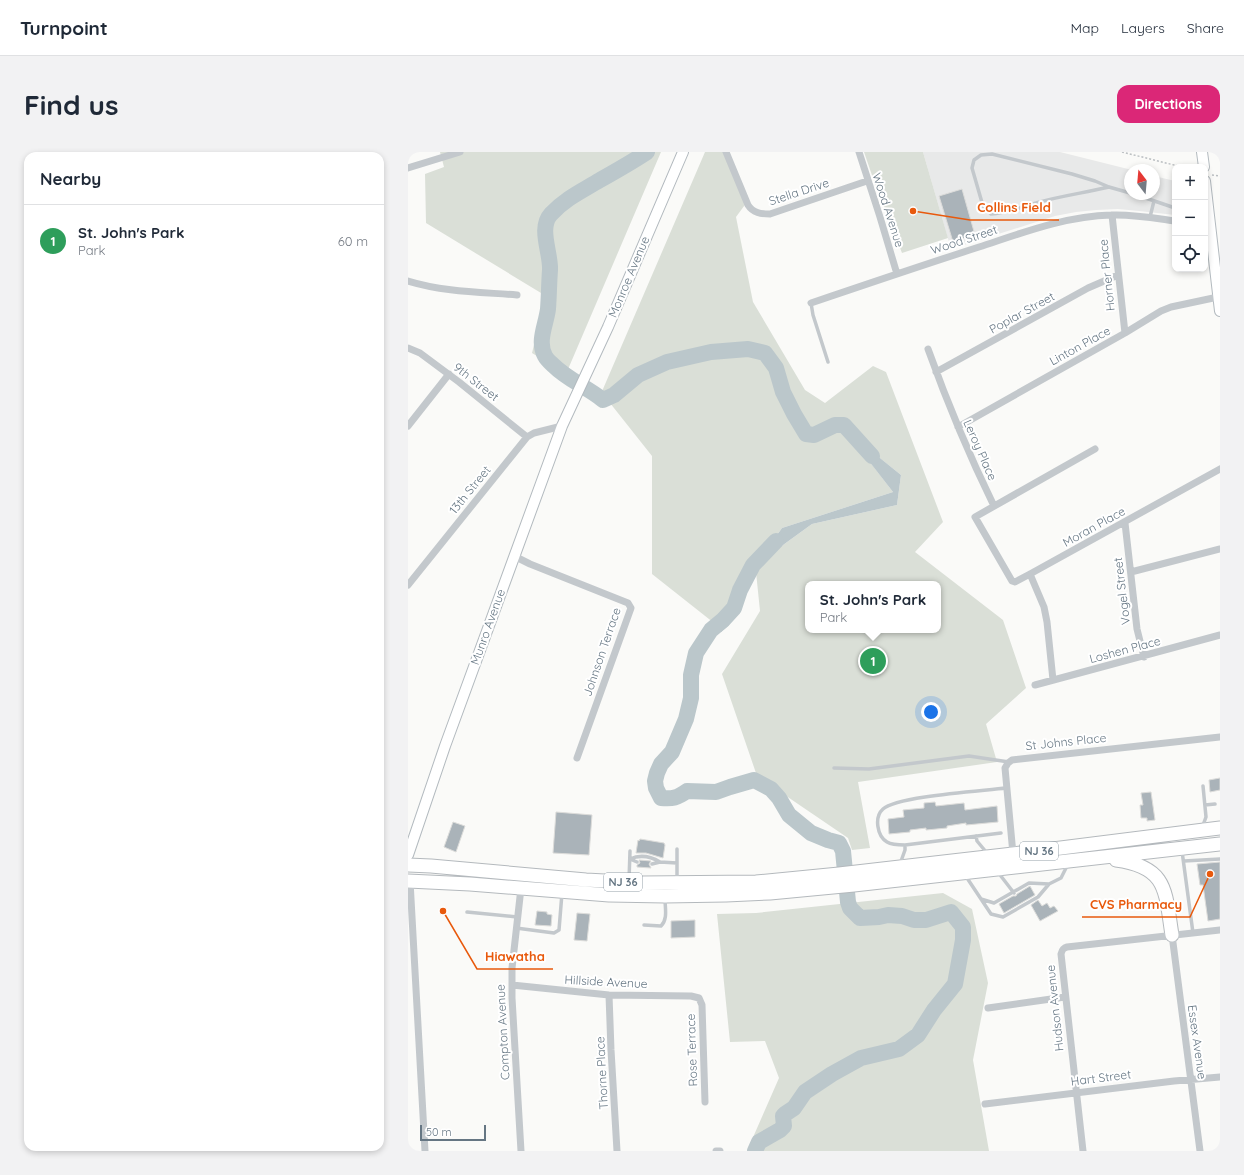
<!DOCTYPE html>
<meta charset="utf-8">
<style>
body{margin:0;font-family:Quicksand,sans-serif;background:#f2f2f3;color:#1f2937}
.controls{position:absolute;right:12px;top:12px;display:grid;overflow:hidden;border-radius:8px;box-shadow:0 2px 6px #0003}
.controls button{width:36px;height:36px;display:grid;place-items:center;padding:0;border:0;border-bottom:1px solid #e0e1e3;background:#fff;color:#1f2937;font:20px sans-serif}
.compass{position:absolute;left:716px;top:12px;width:36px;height:36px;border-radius:50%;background:#fff;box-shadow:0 2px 6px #0003;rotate:344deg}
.scale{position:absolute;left:12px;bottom:10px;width:66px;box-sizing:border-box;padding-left:4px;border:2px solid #657683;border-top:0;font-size:11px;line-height:14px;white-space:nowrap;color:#657683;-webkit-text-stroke:3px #fff;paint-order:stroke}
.you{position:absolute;left:523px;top:560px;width:14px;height:14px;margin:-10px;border:3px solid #fff;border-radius:50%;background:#1a73e8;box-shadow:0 0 0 6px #1a73e833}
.badge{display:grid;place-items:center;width:26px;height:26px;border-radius:50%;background:#db2777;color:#fff;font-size:13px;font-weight:700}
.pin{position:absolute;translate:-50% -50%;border:2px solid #fff;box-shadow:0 1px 4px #0006}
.popup{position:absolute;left:397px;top:429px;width:136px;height:52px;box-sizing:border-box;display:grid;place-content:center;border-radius:8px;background:#fff;filter:drop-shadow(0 1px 3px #0005);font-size:13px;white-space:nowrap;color:#747a83}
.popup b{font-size:15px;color:#1f2937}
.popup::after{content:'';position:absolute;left:50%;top:100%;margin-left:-8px;border:8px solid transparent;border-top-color:#fff}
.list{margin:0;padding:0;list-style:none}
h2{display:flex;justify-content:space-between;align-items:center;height:52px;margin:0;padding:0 16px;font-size:17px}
h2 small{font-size:13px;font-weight:400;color:#747a83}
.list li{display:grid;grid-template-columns:26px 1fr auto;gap:12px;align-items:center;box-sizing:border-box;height:72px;padding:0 16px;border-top:1px solid #e0e1e3}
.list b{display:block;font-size:15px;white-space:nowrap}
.list p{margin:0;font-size:13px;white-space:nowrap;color:#747a83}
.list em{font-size:13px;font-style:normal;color:#747a83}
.icon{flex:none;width:22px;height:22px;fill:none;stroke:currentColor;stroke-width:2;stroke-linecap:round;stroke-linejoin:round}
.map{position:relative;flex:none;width:812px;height:999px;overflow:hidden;border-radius:12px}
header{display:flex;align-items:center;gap:24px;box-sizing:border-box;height:56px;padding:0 20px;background:#fff;border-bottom:1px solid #e0e1e3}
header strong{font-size:19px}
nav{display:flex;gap:22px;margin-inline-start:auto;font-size:14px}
.intro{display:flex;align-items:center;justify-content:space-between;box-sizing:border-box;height:96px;padding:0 24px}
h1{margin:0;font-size:28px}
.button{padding:10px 18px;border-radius:12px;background:#db2777;color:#fff;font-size:14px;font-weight:700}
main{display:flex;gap:24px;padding:0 24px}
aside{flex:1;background:#fff;border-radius:12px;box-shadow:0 2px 6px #0003}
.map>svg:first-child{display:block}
.built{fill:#e8e9e9}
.green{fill:#dadfd7;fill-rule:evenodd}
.water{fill:#bbc7cb}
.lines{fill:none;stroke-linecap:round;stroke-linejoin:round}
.river{stroke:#bbc7cb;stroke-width:16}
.building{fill:#aab3b9;stroke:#dcdcda}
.secondary-casing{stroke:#b3babf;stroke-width:12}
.highway-casing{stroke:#b4b9bd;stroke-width:15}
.path{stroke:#bbbfc2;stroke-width:1.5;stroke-dasharray:2 2;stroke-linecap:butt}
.lane{stroke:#c3c8cc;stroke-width:3.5}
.street{stroke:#c3c8cc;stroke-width:7}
.secondary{stroke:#fff;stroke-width:10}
.highway{stroke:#fff;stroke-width:13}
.labels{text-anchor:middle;stroke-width:4;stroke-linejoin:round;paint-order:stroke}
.shield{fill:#fff;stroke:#939fa8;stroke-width:1}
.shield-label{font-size:11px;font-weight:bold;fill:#657683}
.street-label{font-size:12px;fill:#657683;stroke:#fff}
.leader{fill:none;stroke:#e8590c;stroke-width:1.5}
.callout-dot{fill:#e8590c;stroke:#fff;stroke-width:1.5}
.callout-label{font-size:13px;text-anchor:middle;font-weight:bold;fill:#e8590c;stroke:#fff;stroke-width:4;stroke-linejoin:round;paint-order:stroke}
</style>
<header>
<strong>Turnpoint</strong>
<nav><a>Map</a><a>Layers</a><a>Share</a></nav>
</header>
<div class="intro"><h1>Find us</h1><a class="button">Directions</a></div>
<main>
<aside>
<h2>Nearby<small></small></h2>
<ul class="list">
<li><span class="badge" style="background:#2e9e5b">1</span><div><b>St. John's Park</b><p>Park</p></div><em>60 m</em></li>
</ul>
</aside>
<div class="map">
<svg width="812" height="999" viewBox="0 0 812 999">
<rect width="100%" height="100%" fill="#fafaf8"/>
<path class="built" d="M515,0h137l72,18h-2v24h24v-18l21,5v34l-36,-4 -21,-2 -22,1 -20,2 -21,4 -104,33z"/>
<path class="green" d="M32,0h221l-95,222 -34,-21 14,-57 -120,-73 -1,-49 19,-7z
M297,0h21l21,50 -11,15 17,85 52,88 20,13 48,-37 13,6 57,150 -28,30 88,68 23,68 -40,36 11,38 -139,20 12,66 -18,2 -4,-12 -91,-62 -35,-102 38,-63 -4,-39 16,-19 40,-29 85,-19 4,-30 -55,-44 47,61 -111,36 -68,95 -62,-49v-118l-42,-53 -10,-7zM400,432h130v46h-130z
M456,0h59l25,86 -46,15 -27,-69z
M535,741l29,16 16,74 -15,77 16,91h-242l32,-73 -14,-37 -35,1 -13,-128 39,-1z"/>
<path class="water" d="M436,277l57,46 -4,30 -85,19 -40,29 -24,29 -13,35 -7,9 -7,6 -6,-3 -1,-6 68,-95 111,-36z"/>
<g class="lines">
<path class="river" d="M239,0c-15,10 -31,19 -47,28 -18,11 -34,18 -49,34 -13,14 0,39 -1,56 -1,13 -1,26 -2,39 -2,16 -11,32 -3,47 2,4 6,7 8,9 15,15 34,22 50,35l11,-5 24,-20 29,-13 44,-10 37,-3 17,4 11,15 7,24 11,22 12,20 8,1 21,-10h9l28,31
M347,999l4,-9 21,-12 4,-4 -1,-10 2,-2 9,-6 11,-16 27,-18 29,-16 38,-9 19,-14 16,-25 21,-26 8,-44v-13l-12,-15 -25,8h-12l-12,-4 -14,-1 -9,2 -19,1 -10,-10 -2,-6 -5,-51 -4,-8 -11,-3 -17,-7 -22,-18 -10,-17 -8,-9 -17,-9 -24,7 -14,5 -29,-1c-10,7 -14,8 -26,7l-5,-10 -1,-7 2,-8 4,-9 11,-12 14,-33 5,-21v-23l5,-22 15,-23 12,-10 11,-12 6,-18 13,-25 23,-24"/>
</g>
<path class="building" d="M554,37l13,46 -22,7 -14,-46z
M812,626v12l-10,2 -1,-12z
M743,640l4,28 -8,1v-3h-6l-1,-13h3l-2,-12z
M527,650l1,4 28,-3 1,7 32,-4 1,16 -32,3v-2l-19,3v2l-21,2v-2l-16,2v2l-21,2 -1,-15 16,-2 -1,-7 21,-2v-5z
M148,660l36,3 -3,40 -36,-2z
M45,670l12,4 -9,26 -12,-5z
M232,687l24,4 1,2 -2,13 -17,-5h-10l2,-13 1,1z
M231,708l12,1 -2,3 2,4 -14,-1v-2l3,-2z
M812,710v57l-12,2 -5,-36h-3l-3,-21z
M622,734l5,9 -31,18 -5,-9 14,-8h3l1,-2z
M630,748l4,6 5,-3 3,5 4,-2 4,5 -18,10 -9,-16z
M129,759l10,1v2l5,1 -1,11 -16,-1z
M169,761l13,1 -3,27 -13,-1z
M287,768v17l-24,1v-17z"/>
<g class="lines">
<g class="secondary-casing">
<path id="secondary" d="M794,0l2,15
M797,29l15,130
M0,703l37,-109 117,-320 46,-99 75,-175"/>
</g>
<g class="highway-casing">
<path id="highway" d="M708,708c52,7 49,31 56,75
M0,713l23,1 155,14 56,3 114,-1 83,-8 174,-20 207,-26
M0,729l62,3 139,11 56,1 61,-1 44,-2 84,-8 366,-41"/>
</g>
<path class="path" d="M714,0l60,15
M804,23l8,1"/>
<path class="lane" d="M701,35c-25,6 -49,9 -73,16 -15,4 -29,10 -45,11l-8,-8 -11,-38 2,-8 7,-5 11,-1 80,20 23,7 14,6 21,6
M726,42l41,14
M742,65l4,-16
M403,151l2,12 15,47
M426,616l35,1 100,-13 40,6
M797,653l10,-1
M794,676l4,-11 -3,-31
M593,681l-96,12c-6,0 -13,0 -18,-3 -10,-6 -13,-25 -4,-33 14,-13 100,-18 123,-21
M568,684l1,5 10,12
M269,697v31
M774,699l11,82
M222,707c11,-5 20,-3 30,3
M222,707l7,3
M776,709l36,-2
M244,712l8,-2 17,1
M492,712l5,-14v-5
M589,719l17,22
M557,723l26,39 12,3 35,-20 11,-13 12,-6 7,-14
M221,728l1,-29
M573,747l13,4 35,-20 20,1
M59,760l50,5
M236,773l17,1c7,-7 4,-18 4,-27
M108,776l38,5 5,-3 3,-37"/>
<path class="street" d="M318,0l22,53c5,8 13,9 22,9l97,-33
M451,0l21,65 17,57
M0,16l52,-16
M704,63l13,118
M0,129c36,11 72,11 109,14
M403,151c56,-19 112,-38 168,-56 43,-14 87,-31 132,-32 22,-1 43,3 64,6
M0,196l12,5 39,29 68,55
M520,197c19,53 41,106 66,157
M528,220l152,-84 30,-13
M0,274l41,-52
M550,275l167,-94 36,-22 10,-4 47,-10
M687,297l-120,68 37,64 3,1 15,-8 190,-105
M717,371l12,106 7,28
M106,404l16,8 98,39 3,5 -54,150
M723,420l89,-23
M622,422l14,33 3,15 6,58
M0,433l119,-148 7,-4 28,-7
M627,533l185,-50
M605,702l-8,-86 3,-5 4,-3 208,-23
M2,729l15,270
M764,783l28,216
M104,833l97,10 82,1 8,2 3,7 3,97
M201,843l2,55 6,101
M580,856l77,-11
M577,952l189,-23 46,-4
M113,999l-9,-153v-30l9,-80
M308,999h4
M675,999l-22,-197c1,-4 2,-6 6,-7l153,-17"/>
<use href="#secondary" class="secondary"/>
<use href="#highway" class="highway"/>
</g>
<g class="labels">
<g class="shield">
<rect x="612" y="690" width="38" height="18" rx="3"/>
<rect x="196" y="721" width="38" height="18" rx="3"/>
</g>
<g class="shield-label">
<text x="631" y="703">NJ 36</text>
<text x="215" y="734">NJ 36</text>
</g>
<g class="street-label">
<text transform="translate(391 40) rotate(-18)" y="4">Stella Drive</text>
<text transform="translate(480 58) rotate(72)" y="4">Wood Avenue</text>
<text transform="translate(556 88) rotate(-18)" y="4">Wood Street</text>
<text transform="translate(699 123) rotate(-96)" y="4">Horner Place</text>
<text transform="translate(221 125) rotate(-67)" y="4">Monroe Avenue</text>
<text transform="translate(614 161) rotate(-29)" y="4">Poplar Street</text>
<text transform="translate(672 194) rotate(-29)" y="4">Linton Place</text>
<text transform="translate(68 230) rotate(38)" y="4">9th Street</text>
<text transform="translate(572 298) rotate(66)" y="4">Leroy Place</text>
<text transform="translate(62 338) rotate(-51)" y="4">13th Street</text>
<text transform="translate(686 375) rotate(-29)" y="4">Moran Place</text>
<text transform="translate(714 439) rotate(-97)" y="4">Vogel Street</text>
<text transform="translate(80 475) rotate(-70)" y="4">Munro Avenue</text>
<text transform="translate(717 498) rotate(-15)" y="4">Loshen Place</text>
<text transform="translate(194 500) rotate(-71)" y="4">Johnson Terrace</text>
<text transform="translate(658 590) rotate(-6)" y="4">St Johns Place</text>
<text transform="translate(198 830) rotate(3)" y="4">Hillside Avenue</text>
<text transform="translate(647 856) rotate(-96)" y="4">Hudson Avenue</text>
<text transform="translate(95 880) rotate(-93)" y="4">Compton Avenue</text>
<text transform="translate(789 890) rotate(82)" y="4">Essex Avenue</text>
<text transform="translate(284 898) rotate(-92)" y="4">Rose Terrace</text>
<text transform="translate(194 921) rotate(-93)" y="4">Thorne Place</text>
<text transform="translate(693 926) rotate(-7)" y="4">Hart Street</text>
</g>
</g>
<path class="leader" d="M505 59L562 68H651M802 722L782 765H674M35 759L69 817H145"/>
<g class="callout-dot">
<circle cx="505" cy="59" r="4"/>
<circle cx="802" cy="722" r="4"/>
<circle cx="35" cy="759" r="4"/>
</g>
<g class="callout-label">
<text x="606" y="60">Collins Field</text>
<text x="728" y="757">CVS Pharmacy</text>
<text x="107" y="809">Hiawatha</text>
</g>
</svg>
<div class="controls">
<button>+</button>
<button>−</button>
<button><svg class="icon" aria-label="locate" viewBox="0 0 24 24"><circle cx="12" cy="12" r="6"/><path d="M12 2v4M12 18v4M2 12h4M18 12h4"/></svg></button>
</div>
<svg class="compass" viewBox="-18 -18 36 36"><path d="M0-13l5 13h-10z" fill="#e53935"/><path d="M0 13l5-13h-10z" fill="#747a83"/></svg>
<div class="scale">50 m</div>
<div class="you"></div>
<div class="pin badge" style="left:465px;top:509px;background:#2e9e5b">1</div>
<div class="popup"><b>St. John's Park</b>Park</div>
</div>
</main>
